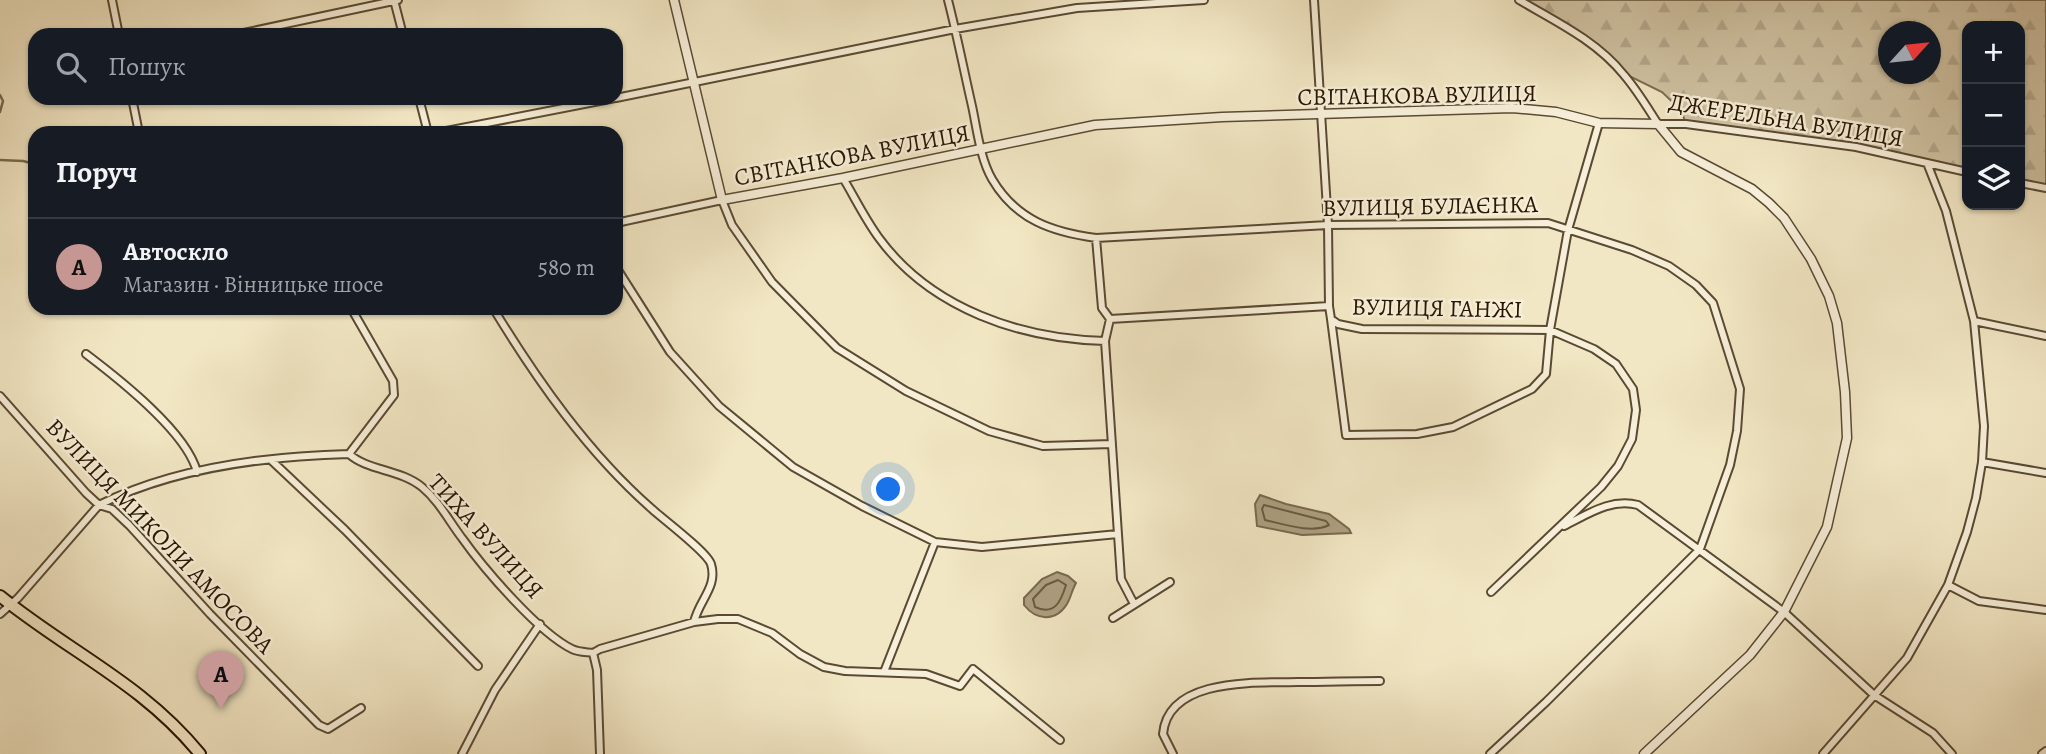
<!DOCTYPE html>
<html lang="uk">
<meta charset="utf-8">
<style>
body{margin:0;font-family:Alegreya,serif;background:#242831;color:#f1f3f6}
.controls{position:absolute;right:21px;top:21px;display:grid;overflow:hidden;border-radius:14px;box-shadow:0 2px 5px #0004}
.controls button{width:63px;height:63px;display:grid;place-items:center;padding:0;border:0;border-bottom:2px solid #363941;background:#171b24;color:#f1f3f6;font:35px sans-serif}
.compass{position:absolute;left:1878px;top:21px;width:63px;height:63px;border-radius:50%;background:#171b24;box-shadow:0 2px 5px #0004;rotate:63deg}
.you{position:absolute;left:889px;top:490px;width:24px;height:24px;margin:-18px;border:5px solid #fff;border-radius:50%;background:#1a73e8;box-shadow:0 0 0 10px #1a73e833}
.badge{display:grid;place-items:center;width:46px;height:46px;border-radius:50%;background:#c59692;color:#111;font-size:23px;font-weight:700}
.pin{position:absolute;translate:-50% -58px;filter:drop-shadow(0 2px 4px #0008)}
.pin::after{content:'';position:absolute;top:37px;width:24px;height:21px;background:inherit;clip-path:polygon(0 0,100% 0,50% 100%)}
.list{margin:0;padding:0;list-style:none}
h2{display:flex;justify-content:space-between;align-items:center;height:91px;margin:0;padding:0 28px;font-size:30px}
h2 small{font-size:23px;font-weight:400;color:#9ea1a6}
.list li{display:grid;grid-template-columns:46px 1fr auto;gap:21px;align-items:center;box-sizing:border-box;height:98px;padding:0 28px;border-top:2px solid #363941}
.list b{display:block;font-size:26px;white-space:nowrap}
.list p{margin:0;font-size:23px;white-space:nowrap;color:#9ea1a6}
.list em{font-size:23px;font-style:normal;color:#9ea1a6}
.icon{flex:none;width:38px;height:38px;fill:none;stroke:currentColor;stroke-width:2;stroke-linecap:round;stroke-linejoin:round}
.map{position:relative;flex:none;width:2046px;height:754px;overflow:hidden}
.search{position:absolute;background:#171b24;box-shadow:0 2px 5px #0004;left:28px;top:28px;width:595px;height:77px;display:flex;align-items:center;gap:18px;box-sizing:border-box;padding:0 24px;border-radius:21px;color:#9ea1a6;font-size:26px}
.panel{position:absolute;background:#171b24;box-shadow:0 2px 5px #0004;left:28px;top:126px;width:595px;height:189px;border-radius:21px}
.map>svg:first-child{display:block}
.forest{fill:url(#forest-firs);stroke:#7c6c52;stroke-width:2;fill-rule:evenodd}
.water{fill:#ada082;stroke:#78694e;stroke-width:2}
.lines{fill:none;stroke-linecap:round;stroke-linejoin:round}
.shore{stroke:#6a5b42;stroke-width:2}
.stream{stroke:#78694e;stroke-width:2.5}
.minor-casing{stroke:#5a4a32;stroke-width:10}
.tertiary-casing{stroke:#5a4a32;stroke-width:11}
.primary-casing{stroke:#281601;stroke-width:14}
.minor{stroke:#f7efd9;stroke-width:6}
.tertiary{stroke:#f7efd9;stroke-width:8}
.primary{stroke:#f2e7c4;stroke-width:10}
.labels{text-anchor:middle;stroke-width:5;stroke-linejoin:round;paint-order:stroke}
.street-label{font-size:24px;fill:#281601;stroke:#f7efd9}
</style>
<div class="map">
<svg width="2046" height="754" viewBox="0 0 2046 754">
<defs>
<pattern id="forest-firs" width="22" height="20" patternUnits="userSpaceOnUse" patternTransform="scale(1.75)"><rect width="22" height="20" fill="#d0c3a3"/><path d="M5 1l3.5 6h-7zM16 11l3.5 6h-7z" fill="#b3a78b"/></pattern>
</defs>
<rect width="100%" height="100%" fill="#f2e7c4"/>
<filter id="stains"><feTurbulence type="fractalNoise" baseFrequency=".00286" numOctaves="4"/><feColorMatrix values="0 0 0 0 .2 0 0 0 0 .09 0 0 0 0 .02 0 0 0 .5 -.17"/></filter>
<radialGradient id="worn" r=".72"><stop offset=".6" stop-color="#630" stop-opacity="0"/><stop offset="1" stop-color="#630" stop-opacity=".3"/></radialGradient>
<path class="forest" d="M1519,0h527v188l-26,-5v-157h-53v146l-112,-25 -169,-23 -5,-14 -19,-18 -39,-19 -20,-19zM1888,32h42v42h-42z"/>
<path class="water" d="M1260,495l26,9 43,10 20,15 2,4 -49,2 -45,-9 -2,-22z
M1057,572l11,4 8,7c-4,7 -5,14 -9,21 -12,19 -31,16 -43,1v-7l18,-19z"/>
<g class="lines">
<path class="shore" d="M1264,505l62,16 3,4c-17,9 -46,-1 -64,-5l-3,-11z
M1058,580l8,5c-5,16 -11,31 -31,22l-2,-8 13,-14z"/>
<path class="stream" d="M0,95l3,6 -3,11
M0,160l23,1 12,3
M177,308l1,1"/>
<g class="minor-casing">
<path id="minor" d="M112,0l7,35
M394,0l9,35
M948,0c9,35 16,71 24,106 5,23 8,52 20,73 24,41 60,53 104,59l232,-13 220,-2 84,27 37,16 27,19 17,18 27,86 -3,42 -7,34 -30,84 -154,153 -56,52
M1314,0l14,225 1,81
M1519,0c36,21 78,41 105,75 13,15 23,32 34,49h28l170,23 111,25
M234,35l164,-35
M132,98l7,35
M419,98l9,35
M616,98l339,-69 122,-21 127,-8
M436,133l179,-35
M843,178c12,20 22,41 36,60 52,71 142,101 226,103l5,-22 219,-13 2,13 7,5 24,5 188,1 44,19 22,15 17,25 3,21 -4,29 -14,27 -17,21 -110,105
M2020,183l26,5
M616,223l106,-23 10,25 40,57 65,66 69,43 83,40 54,15 69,-2
M1096,238l6,70 8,11
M616,267l54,85 49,54 74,61 69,39 73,36 47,5 136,-13
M351,308l42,73 1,14 -45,59c19,17 51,15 73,33 17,14 27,34 40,51 22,31 77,95 110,111 6,3 14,3 21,4
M493,308c44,72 95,145 159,201 12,11 55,43 59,55 7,23 -12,36 -17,58
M1331,319l15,116 71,-1 36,-7 79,-38 14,-15 4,-44 18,-100 31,-107
M1974,321l72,15
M1105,341l16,238 13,25
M86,354c33,25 101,78 111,118
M0,396l86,97 13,12 13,4 17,16 81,89 109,111 9,4 33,-21
M271,460l74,70 133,136
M1982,462l64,11
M1564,526c24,-12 47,-28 74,-21l146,107 90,83 59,38 19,21
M1948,585l31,16 67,9
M0,614l18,-16 81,-93c74,-37 169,-49 250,-51
M1113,618l57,-36
M593,653l7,-4 94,-27 24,-3h20l34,14 28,21 24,13 21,4 81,3 34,12 13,-17 87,71
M593,653l4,17 3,84
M884,672l51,-130
M462,754l33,-64 45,-66
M1173,754l-10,-20c5,-57 94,-51 135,-52 27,0 55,-1 82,-1
M1823,754l84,-96 41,-73 19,-53 9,-34 6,-36 2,-36 -10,-105 -28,-110 -19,-48
M2042,754l4,-3"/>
</g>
<g class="tertiary-casing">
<path id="tertiary" d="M674,0l48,200 121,-22 252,-53 127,-8 290,-9 44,4 43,11 59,1 23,28 71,37 17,14 15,15 27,41 18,37 8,27 8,69 2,46 -20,89 -43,85 -34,43 -106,99"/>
</g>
<g class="primary-casing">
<path id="primary" d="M0,596c69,56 142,87 200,158"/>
</g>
<use href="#minor" class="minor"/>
<use href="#tertiary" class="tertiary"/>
<use href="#primary" class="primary"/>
</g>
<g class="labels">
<g class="street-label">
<text transform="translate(1417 95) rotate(-1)" y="8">СВІТАНКОВА ВУЛИЦЯ</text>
<text transform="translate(1786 120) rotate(9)" y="8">ДЖЕРЕЛЬНА ВУЛИЦЯ</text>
<text transform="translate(852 155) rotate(-11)" y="8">СВІТАНКОВА ВУЛИЦЯ</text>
<text transform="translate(1430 206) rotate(-1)" y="8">ВУЛИЦЯ БУЛАЄНКА</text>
<text transform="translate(1437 308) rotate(1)" y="8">ВУЛИЦЯ ГАНЖІ</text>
<text transform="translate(160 536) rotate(46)" y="8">ВУЛИЦЯ МИКОЛИ АМОСОВА</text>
<text transform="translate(486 536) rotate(48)" y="8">ТИХА ВУЛИЦЯ</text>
</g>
</g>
<rect width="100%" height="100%" filter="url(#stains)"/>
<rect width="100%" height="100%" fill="url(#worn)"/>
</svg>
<div class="controls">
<button>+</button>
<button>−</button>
<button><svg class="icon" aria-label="layers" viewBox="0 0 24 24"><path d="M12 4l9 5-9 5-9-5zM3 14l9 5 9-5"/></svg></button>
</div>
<svg class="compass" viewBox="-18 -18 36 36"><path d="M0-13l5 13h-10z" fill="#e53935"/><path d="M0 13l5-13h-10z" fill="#9ea1a6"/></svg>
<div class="you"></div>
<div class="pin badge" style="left:221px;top:709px">A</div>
<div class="search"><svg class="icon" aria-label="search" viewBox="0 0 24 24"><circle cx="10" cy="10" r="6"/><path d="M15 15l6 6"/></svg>Пошук</div>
<section class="panel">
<h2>Поруч<small></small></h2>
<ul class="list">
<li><span class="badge">A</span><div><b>Автоскло</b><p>Магазин · Вінницьке шосе</p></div><em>580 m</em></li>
</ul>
</section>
</div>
